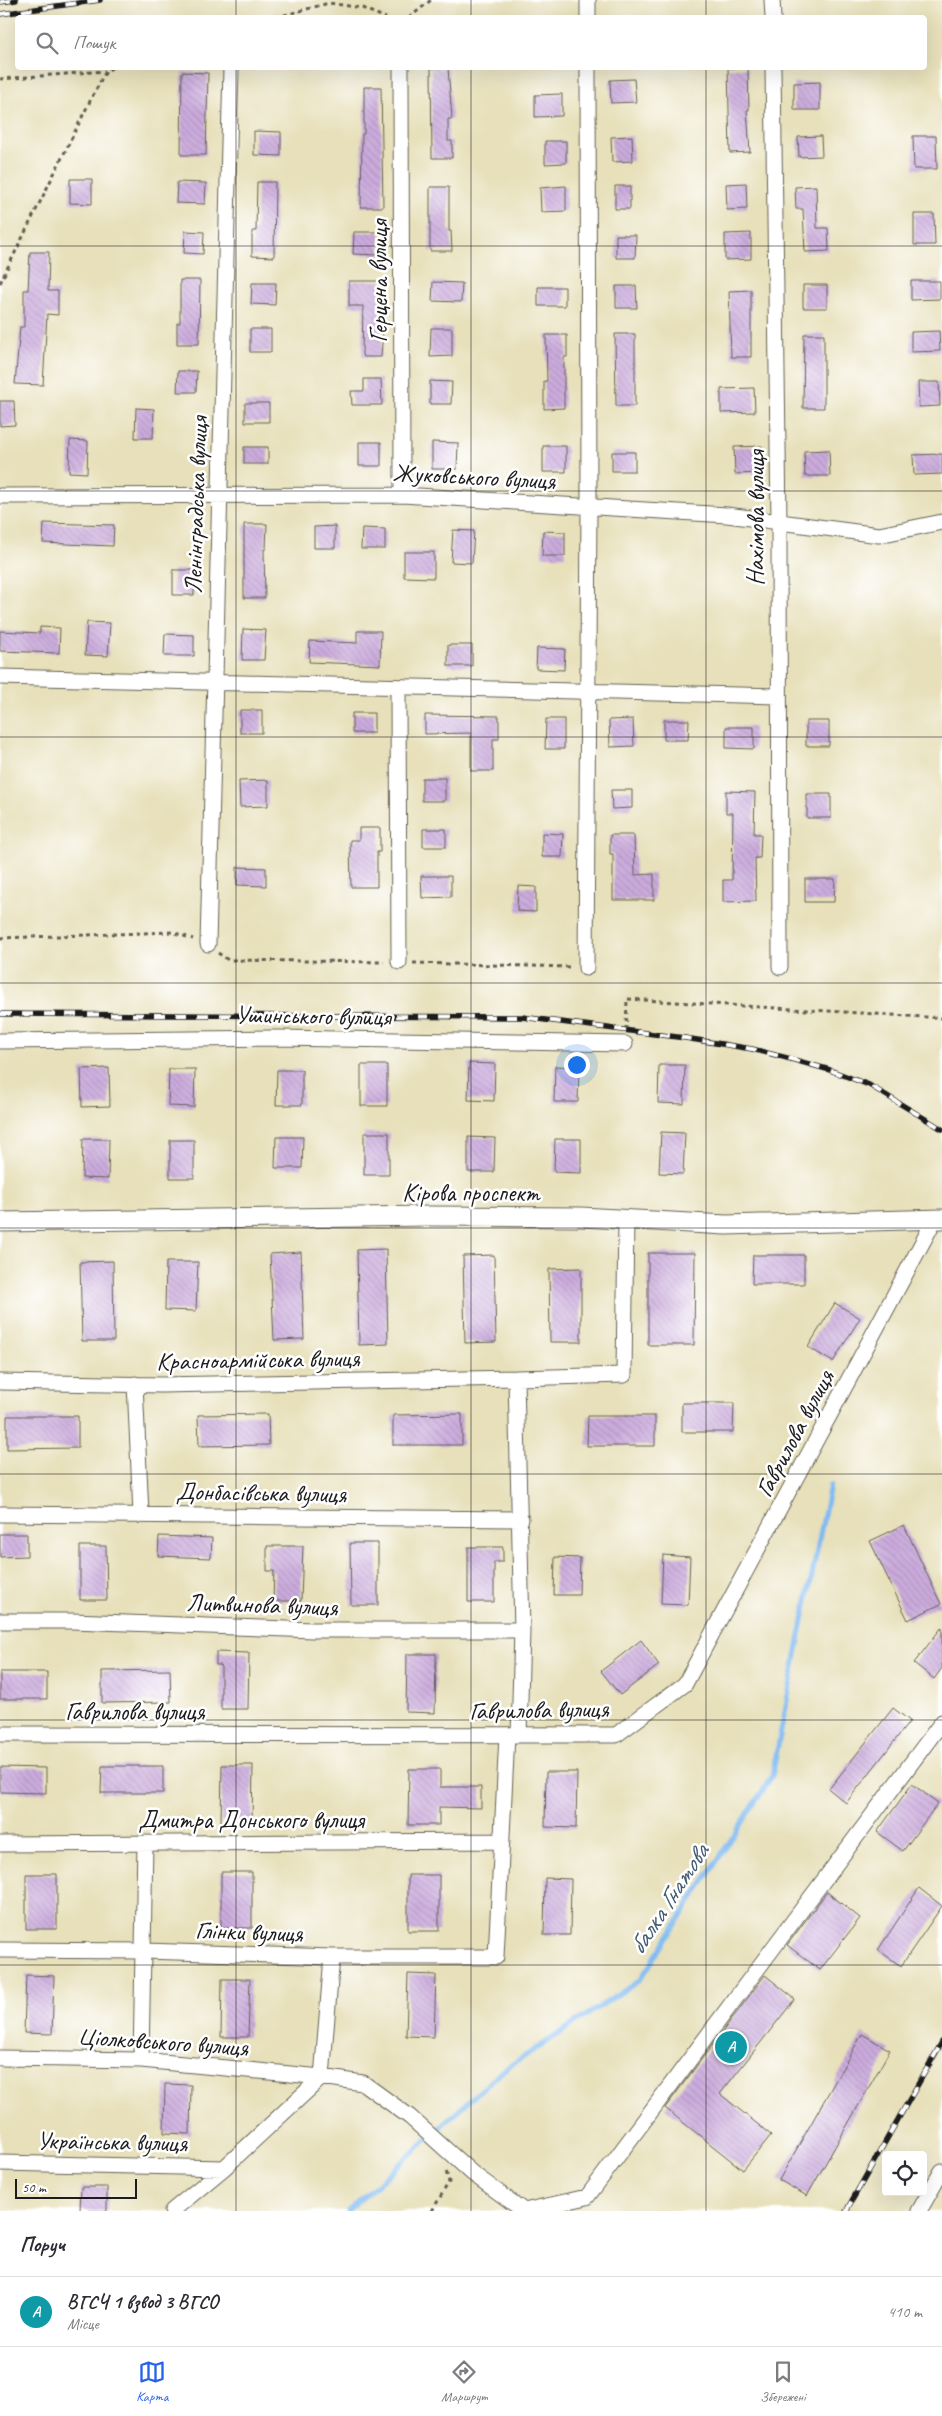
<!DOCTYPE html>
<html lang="uk">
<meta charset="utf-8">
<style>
body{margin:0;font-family:Caveat,sans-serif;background:#f7f7f7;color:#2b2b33}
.controls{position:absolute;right:15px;bottom:15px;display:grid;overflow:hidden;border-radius:5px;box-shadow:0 5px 20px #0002}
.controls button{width:45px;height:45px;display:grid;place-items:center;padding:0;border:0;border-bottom:1px solid #e1e1e2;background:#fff;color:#2b2b33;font:25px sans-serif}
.scale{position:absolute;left:15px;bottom:12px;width:122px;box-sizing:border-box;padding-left:5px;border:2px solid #1c1c1c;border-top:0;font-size:14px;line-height:18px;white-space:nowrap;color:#1c1c1c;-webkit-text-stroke:4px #fff;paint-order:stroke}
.you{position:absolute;left:576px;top:1064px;width:18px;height:18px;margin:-12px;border:4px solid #fff;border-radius:50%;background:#1a73e8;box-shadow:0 0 0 8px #1a73e833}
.badge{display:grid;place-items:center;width:32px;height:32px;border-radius:50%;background:#2563eb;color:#fff;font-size:16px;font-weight:700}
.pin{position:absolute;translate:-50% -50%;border:2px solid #fff;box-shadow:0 1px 5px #0006}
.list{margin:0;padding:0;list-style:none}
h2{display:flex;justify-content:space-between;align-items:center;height:65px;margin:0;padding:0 20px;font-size:21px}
h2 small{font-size:16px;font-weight:400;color:#7c7c81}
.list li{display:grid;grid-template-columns:32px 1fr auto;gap:15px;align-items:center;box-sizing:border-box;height:70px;padding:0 20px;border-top:1px solid #e1e1e2}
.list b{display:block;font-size:19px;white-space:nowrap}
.list p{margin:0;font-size:16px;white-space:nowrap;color:#7c7c81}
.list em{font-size:16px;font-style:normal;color:#7c7c81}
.icon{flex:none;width:28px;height:28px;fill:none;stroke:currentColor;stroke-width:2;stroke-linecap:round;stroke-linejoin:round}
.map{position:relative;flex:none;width:942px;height:2211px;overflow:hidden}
.search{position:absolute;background:#fff;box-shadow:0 5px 20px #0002;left:15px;right:15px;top:15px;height:55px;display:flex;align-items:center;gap:12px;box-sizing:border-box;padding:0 18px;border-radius:5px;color:#7c7c81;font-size:19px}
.sheet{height:135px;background:#fff}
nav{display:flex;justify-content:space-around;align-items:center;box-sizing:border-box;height:70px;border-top:1px solid #e1e1e2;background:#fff;font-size:14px;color:#7c7c81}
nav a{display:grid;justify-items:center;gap:2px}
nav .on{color:#2563eb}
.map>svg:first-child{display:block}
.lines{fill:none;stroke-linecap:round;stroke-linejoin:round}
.stream{stroke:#80bbf2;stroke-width:5}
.building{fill:url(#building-back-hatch)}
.minor-casing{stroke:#636153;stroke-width:17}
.tertiary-casing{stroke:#636153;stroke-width:21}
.path{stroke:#636153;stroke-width:3;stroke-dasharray:4 4;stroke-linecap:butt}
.minor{stroke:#fff;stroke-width:15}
.tertiary{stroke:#fff;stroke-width:19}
.rail-casing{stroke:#1c1c1c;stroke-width:5.5}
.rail{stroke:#fff;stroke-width:4;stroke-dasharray:11;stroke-linecap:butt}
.grid{fill:none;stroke:#1c1c1c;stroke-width:1;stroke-opacity:0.55}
.labels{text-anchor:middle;stroke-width:5;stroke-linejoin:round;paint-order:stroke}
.street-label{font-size:25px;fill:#1c1c1c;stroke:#fff}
.water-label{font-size:26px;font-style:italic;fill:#445c72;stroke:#fff}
</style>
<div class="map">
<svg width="942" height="2211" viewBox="0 0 942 2211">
<defs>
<pattern id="building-back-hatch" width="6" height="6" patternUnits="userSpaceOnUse" patternTransform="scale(1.25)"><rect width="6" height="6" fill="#cbabdd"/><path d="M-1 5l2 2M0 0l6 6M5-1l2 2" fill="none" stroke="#ae93bd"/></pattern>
</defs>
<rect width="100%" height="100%" fill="#fff"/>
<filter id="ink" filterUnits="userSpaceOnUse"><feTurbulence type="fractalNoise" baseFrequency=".02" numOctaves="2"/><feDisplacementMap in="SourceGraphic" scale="10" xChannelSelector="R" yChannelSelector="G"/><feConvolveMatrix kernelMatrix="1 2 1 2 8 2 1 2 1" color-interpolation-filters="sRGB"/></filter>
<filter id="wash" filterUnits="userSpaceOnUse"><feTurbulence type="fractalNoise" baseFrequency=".0096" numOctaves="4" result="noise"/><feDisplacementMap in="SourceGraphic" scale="20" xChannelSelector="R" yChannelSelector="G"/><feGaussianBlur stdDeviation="1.12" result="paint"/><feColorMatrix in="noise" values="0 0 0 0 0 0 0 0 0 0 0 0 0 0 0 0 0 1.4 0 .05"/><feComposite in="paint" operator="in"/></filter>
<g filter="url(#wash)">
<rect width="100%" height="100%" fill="#e7e0ba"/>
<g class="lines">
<path class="stream" d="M348,2211l154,-140 138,-91 132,-204 58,-291"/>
</g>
<g id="blocks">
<path class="building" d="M431,68h17l4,51h-4v22h4v17h-20z
M728,68h20l1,42h-2l3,42 -20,1z
M182,72l26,1 -2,82h-25z
M634,79l2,23 -25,1 -1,-23z
M820,82v28h-26v-27z
M364,87h17l2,120h-22l1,-73h2z
M562,94v22l-27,1v-22z
M254,131l27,1v24l-27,-1z
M632,136l1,25 -21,1 -1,-25z
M821,136l1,20 -23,1 -1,-20z
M913,136h23l1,33h-23z
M545,141h21v22l-21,1z
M70,179h22v25l-22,-1z
M177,182l29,1 -1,21 -29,-1z
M257,182h18l-1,75 -22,-1v-25h4z
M746,183l1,26 -20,1 -1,-26z
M566,186v25l-25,1 -1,-24z
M615,186h15v23h-15z
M816,186l1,42h11l1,23 -24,1 -2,-43h-7l-1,-22z
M430,187h19v44h2l1,20h-22z
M914,214h20l1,31h-21z
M185,231l19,1 -1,22 -19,-1z
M354,232h26v23l-27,-1z
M751,233v26l-26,1v-26z
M616,235h20l-1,23h-19z
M30,252h19l-1,39h10v24l-11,-1 -4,71 -28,-1 5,-57h4v-37h4z
M180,280h20l-1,64h-22v-21h3z
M349,281h32l-1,49h3l-2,27h-17l-2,-2 1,-49h-14z
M911,281h29v18l-29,1z
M433,282l29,1 -1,19 -29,-1z
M252,283h24l-1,22 -24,-1z
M803,285h24v23h-24z
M616,286h20l1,22h-21z
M538,287h27v19h-27z
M751,290v67h-20l-2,-66z
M431,328h21v28l-22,1z
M250,329h21v23h-21z
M939,331l1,20 -29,1v-20z
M615,334h20v72h-19z
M804,334h20v74h-21z
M546,335h21v22h-3v51l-20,1v-28h3z
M178,371h19l-1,21h-19z
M364,379h17l1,26h-30l-1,-14h13z
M430,381l22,1 -1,22h-21z
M918,382h21l1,24 -21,1z
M754,388l1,24 -34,1v-24z
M0,401h14l1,24 -15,1z
M245,403h24v19h-24z
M136,408l18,1 -1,29h-18z
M70,440l18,1 -1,32 -18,-1z
M359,442h22v24h-22z
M432,442l26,1 -1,26h-25z
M543,446h23v26h-23z
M762,446v27l-27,1 -1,-27z
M244,447h24v17h-24z
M829,450l1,26h-25l-1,-25z
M612,452h23v19h-23z
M942,454v20l-28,1 -1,-20z
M44,523l70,2 -1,21 -70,-3z
M244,524h23l-1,25h-2l1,49h-21z
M335,526v22h-21v-21z
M362,528l23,1v20h-24z
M453,530l21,1 -2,32 -21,-1z
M543,531l22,1v24h-23z
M404,552h30v26l-30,-1z
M173,570h21v25h-21z
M87,622l23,1 -2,33 -23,-1z
M40,627l20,1 -1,25 -59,-2v-20l40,2z
M243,629l23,1 -2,30h-22z
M357,631h24l-1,34 -71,-3 1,-21 47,2z
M165,634l29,1v21h-30z
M448,645h24v21h-24z
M537,648l28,1 -1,21 -28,-1z
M240,710h22v23h-22z
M352,713h22v20h-22z
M425,715l74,1v23h-6v32h-22v-38l-46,1z
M546,719h18v30h-19z
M633,719l1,27 -24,1 -1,-27z
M664,720h25l-1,20h-24z
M806,721h23v25h-23z
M726,727h28v22l-28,-1z
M422,778h23v23h-23z
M268,780v26l-28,1 -1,-26z
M611,790h21v18l-20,1z
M726,791l29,1 -1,42h7l-1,24h-5l1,43 -33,1v-22h9l1,-67h-7z
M807,794h24v24h-24z
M359,828h21v24h-3v35h-26l-1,-47h9z
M423,829h23v18h-23z
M542,833l21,1 -1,23h-20z
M610,835h24l1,40 19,-1v26h-41v-46h-3z
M237,867l29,1v18l-29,-1z
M421,876h30v21l-29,1z
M805,879h30l-1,23h-29z
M518,886l18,1v25l-19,-1z
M469,1063l26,1 -1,37 -26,-1z
M361,1065h26v41h-26z
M659,1065h26l-1,39 -26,-1z
M555,1066l24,1 -1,35h-24z
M109,1068l1,38 -28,1 -1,-38z
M169,1069h26l-1,38 -26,-1z
M277,1070h25v35h-26z
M661,1132l24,1 -2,41 -24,-1z
M364,1133h25v42h-25z
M276,1137h27l-1,31h-27z
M468,1137l27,1 -1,34h-26z
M83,1139h26l-1,40 -26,-1z
M555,1139h26v34l-27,-1z
M170,1140h24v38h-24z
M386,1249l2,95 -29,1 -2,-95z
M301,1252l3,87 -30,1 -4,-86z
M648,1253h47l-1,92h-46z
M494,1255l2,87 -31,1 -2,-87z
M753,1255h51v29h-52z
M113,1261l1,80h-32l-2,-79z
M166,1262h32l-2,49 -31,-1z
M581,1268v74h-31l-1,-73z
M835,1303l25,15 -27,44 -25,-15z
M682,1403h52l-1,29h-51z
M268,1414l1,31 -70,1 -1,-31z
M462,1414v31h-69v-30z
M7,1416h71v32l-71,1z
M588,1416h67v30h-68z
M904,1525l37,79 -33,16 -38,-79z
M0,1534h27v22l-27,1z
M159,1536l53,2 -1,20 -53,-2z
M350,1543h28v62h-27z
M80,1546h26l1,54h-27z
M267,1546h36l-2,55h-28l1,-30h-7z
M468,1547h35v15h-9v40h-26z
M663,1555l27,2 -2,48 -27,-1z
M555,1557l25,1 -1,37h-25z
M942,1627v41l-8,11 -20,-16z
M641,1640l18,25 -39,30 -19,-24z
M216,1652l33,1 -1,56h-27v-44h-5z
M407,1654h29l-1,59 -29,-1z
M170,1670l1,32 -69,1v-32z
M0,1672h47v27h-47z
M893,1708l17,13 -64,82 -17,-14z
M222,1765h31l-1,56h-31z
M102,1766h61v27h-62z
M0,1767l46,1v25l-46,-1z
M409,1769h31v18h41v21l-42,-1v18h-31z
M546,1772h31l-1,56 -31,-1z
M912,1784l26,19 -35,48 -26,-19z
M221,1872h31v56h-31z
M26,1874h31v55h-31z
M408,1875h31v56h-31z
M545,1878l26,1 -1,56h-26z
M919,1888l23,18 -41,60 -23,-16z
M827,1892l33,26 -40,52 -33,-25z
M408,1974l28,1 -2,62 -28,-1z
M26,1975l28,1 -2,58 -28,-1z
M765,1975l30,24 -75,95 51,41 -28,35 -78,-62z
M222,1979h28l-2,58h-27z
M862,2034l28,16 -83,146 -28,-16z
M165,2084l26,1 -1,49 -26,-1z
M81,2187h26v24h-27z"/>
</g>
</g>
<g filter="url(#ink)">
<use href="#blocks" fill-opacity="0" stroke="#636153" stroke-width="1"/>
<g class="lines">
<g class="minor-casing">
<path id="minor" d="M588,0v18
M772,0l1,18
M401,68l1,427
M773,68l6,454 1,445
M0,496l402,-1 325,20 152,20 63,-13
M0,677l779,19
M398,687l1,275
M208,944l23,-876
M586,968l3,-461 -1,-439
M0,1041l278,-3 347,6
M0,1382l161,3 355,-7
M135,1384l6,130
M0,1514l521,5
M0,1621h72l241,9h209
M0,1734l616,1 69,-51 250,-465
M519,1735l3,-105 -6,-252 108,-3 2,-156
M0,1844l502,-3
M0,1950l144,1 188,6h164l11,-222
M0,2058l141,2 181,17 41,6 47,34 62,56 52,38 63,-14 355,-475
M141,2060l4,-217
M322,2077l10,-120
M0,2163l224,5
M172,2211l52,-43 98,-91
M919,2211l23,-40"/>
</g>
<g class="tertiary-casing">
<path id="tertiary" d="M0,1222l430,-6 151,1 145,8 216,-6"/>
</g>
<path class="path" d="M252,18l29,-2 48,-13 33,5 24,10
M409,18l22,-18
M0,79l105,-8
M0,283l92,-186 14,-26 6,-3
M0,938l172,-6 21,7
M218,953l10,7 156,2
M413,963l158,4
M626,1030l1,-31 315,19
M432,2211l17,-29 -3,-11"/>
<use href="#minor" class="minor"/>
<use href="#tertiary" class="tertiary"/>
<g class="rail-casing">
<path id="rail" d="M0,2l16,-2
M0,14l100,-14
M0,1014l522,3 163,21 67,11 39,10 39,11 39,15 73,44
M846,2211l96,-169"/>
</g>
<use href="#rail" class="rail"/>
</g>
</g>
<path class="grid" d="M236,0v18M471,0v18M706,0v18M236,68v2143M471,68v2143M706,68v2143M0,246h942M0,491h942M0,737h942M0,983h942M0,1228h942M0,1474h942M0,1720h942M0,1965h942"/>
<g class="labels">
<g class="street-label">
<text transform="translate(378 281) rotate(-90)" y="9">Герцена вулиця</text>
<text transform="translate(474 476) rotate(3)" y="9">Жуковського вулиця</text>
<text transform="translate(195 505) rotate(-88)" y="9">Ленінградська вулиця</text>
<text transform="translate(755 518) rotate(-90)" y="9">Нахімова вулиця</text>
<text transform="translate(313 1015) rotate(1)" y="9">Ушинського вулиця</text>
<text x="471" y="1201">Кірова проспект</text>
<text transform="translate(258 1359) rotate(-1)" y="9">Красноармійська вулиця</text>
<text transform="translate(794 1433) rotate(-62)" y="9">Гаврилова вулиця</text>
<text transform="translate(261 1492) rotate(1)" y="9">Донбасівська вулиця</text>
<text transform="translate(262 1604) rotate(2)" y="9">Литвинова вулиця</text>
<text transform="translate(539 1709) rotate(-1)" y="9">Гаврилова вулиця</text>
<text x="135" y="1720">Гаврилова вулиця</text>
<text x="251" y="1828">Дмитра Донського вулиця</text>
<text transform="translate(249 1931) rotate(2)" y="9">Глінки вулиця</text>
<text transform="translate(163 2041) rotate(4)" y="9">Ціолковського вулиця</text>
<text transform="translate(112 2141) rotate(1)" y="9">Українська вулиця</text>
</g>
<g class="water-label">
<text transform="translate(668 1899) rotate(-57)" y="9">балка Гнатова</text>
</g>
</g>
</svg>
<div class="controls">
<button><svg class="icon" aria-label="locate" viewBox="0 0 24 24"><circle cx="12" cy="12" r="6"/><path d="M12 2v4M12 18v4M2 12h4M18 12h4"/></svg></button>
</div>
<div class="scale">50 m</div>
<div class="you"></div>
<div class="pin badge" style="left:731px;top:2047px;background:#0f9aa8">A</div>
<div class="search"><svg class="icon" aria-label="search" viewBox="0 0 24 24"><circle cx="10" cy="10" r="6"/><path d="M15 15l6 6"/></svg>Пошук</div>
</div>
<section class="sheet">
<h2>Поруч<small></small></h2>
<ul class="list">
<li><span class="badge" style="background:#0f9aa8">A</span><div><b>ВГСЧ 1 взвод 3 ВГСО</b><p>Місце</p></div><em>410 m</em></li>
</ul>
</section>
<nav>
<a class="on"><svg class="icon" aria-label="map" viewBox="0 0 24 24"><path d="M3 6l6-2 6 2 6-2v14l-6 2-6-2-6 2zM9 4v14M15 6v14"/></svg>Карта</a>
<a><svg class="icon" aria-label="directions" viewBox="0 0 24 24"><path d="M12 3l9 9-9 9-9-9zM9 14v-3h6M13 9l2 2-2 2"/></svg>Маршрут</a>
<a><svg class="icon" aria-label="saved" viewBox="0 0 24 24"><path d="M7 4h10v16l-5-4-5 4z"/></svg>Збережені</a>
</nav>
